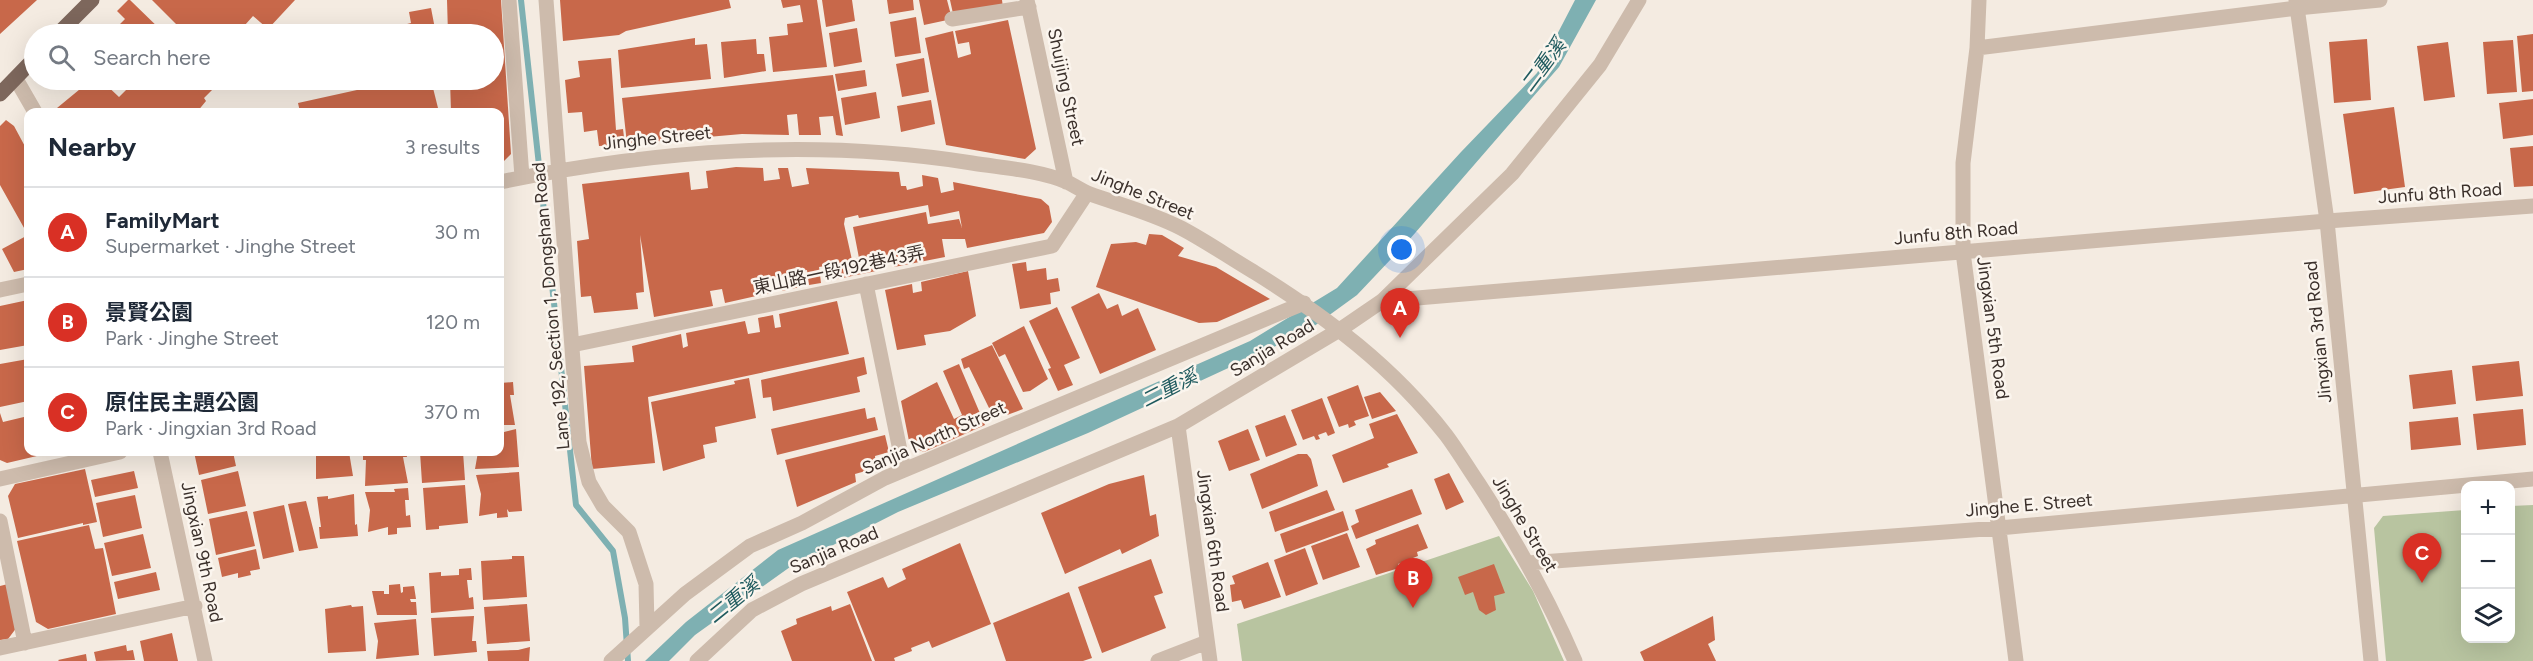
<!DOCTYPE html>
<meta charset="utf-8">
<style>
body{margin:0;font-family:Figtree,"Noto Sans TC",sans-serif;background:#f2f2f3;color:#1f2937}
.controls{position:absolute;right:18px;bottom:18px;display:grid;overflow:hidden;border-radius:12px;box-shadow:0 6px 24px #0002}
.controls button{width:54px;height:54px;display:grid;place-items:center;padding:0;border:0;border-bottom:2px solid #e0e1e3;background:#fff;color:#1f2937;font:30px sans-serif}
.you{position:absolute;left:1402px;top:250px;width:21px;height:21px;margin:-15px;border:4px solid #fff;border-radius:50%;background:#1a73e8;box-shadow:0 0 0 9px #1a73e833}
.badge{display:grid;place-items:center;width:39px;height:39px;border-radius:50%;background:#d93025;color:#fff;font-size:20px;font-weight:700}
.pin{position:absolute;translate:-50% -50px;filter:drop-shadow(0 2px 3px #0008)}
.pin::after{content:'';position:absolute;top:32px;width:21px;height:18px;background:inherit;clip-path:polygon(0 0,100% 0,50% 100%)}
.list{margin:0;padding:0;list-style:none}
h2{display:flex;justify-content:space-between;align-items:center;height:78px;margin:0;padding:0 24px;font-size:26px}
h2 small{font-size:20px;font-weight:400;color:#747a83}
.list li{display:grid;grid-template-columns:39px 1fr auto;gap:18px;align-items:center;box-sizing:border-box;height:90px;padding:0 24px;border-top:2px solid #e0e1e3}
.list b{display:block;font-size:22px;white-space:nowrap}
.list p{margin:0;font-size:20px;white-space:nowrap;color:#747a83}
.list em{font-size:20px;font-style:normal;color:#747a83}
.icon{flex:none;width:33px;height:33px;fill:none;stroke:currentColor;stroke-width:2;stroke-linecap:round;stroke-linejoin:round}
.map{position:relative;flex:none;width:2533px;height:661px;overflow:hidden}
.search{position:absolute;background:#fff;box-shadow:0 6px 24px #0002;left:24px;top:24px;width:480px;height:66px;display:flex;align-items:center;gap:15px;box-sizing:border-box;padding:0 21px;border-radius:33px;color:#747a83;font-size:22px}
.panel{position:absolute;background:#fff;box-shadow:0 6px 24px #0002;left:24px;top:108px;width:480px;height:348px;border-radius:12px}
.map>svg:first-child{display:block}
.green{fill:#b8c4a0}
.water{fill:#7eb0b2}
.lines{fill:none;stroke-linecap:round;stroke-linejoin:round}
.stream{stroke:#7eb0b2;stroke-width:6}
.building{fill:#c8684a;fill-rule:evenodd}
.minor{stroke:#cdbbac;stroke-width:15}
.major{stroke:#7d675c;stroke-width:15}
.labels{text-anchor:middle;stroke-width:5;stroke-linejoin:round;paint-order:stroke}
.street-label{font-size:18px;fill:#3b302b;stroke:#fbf5ee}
.water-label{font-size:20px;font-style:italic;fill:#1f5a5e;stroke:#fbf5ee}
</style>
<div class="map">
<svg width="2533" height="661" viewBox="0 0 2533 661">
<rect width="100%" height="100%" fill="#f4ebe1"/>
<path class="green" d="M2533,505v156h-147l-12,-133 9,-12 82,-6 1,128h44l1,-132z
M1499,536l34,55 31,70h-322l-5,-37z"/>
<path class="water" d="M1575,0h21l-37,67 -150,173 -52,55 -51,37 -218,101 -190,79 -108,55 -95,68 -26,26h-24l41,-39 92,-72 472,-209 87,-53 124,-136 76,-79z"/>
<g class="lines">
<path class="stream" d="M521,0l55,505 37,46 12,67 3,43"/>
</g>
<path class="building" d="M0,0h37l-37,34z
M128,0h2l35,34h-55l15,-15 -8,-8z
M152,0h143l-27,29 -15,-13 -16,18h-51z
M447,0h54l10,154 -11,11v-53h-49l-1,-32h44v-46h-46z
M560,0h169l2,8 -105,23 -7,4 -56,6z
M781,0h36l10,67 -54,5 -4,-35 19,-2 -1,-11 16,-2 -3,-17 -17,3z
M822,0h30l3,21 -29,6z
M887,0h26l1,10 -25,4z
M919,0h28l5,19 -28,6z
M950,0h52l1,8 -49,10z
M431,8l5,26h-68l43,-11 -2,-11z
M916,17l5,36 -26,4 -5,-35z
M1008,20l28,129 -11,10 -79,-14 -21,-107 28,-7 5,27 13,-4 -2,-12 -11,2 -3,-13z
M857,28l5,34 -28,5 -5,-34z
M2533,34v57l-11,1 -5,-56z
M695,38v7l12,-1 4,35 -90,9 -3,-38z
M756,39l1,15h7l2,17 -42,7 -3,-36z
M2367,39l4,61 -37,3 -5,-61z
M2513,40l4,52 -30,2 -4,-52z
M2448,42l7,55 -31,4 -7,-55z
M611,58l5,72 7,-1 2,16 -26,1 -2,-16 -13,2 -2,-20 -14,1 -3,-33 15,-3 -2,-16z
M924,58l5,34 -27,5 -6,-33z
M865,70l2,16 -29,5 -3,-17z
M833,75l10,61 -7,-1 -3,-19 -14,1 2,18h-22l-2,-21 -10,1 2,20 -47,-1 -115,10 -5,-46z
M91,80h10l18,17 11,-11 -7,-6h87l6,6 -12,12 2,3 -9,11h-138l-2,-4z
M364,80h67l8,32h-139l-2,-9 68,-15z
M876,92l4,26 -35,7 -4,-27z
M2533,99v36l-30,4 -4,-36z
M931,100l4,24 -34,8 -4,-26z
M2394,107l11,80 -51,7 -11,-80z
M6,120l8,6 14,26v83l-28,-50v-59z
M2533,146v40l-19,1 -4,-39z
M736,167l27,1 1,13 16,-2 -2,-11h10l4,19 17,-3 -3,-16 93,4 2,14h5l1,4 16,-4 -1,-11 16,3 3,15 13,-3 -1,-8 88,17 8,7 3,16 -8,11 -77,15 -2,-9h-23l3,18 -51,10 -2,-9 -18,3 2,10 -48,10 -3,-15 -6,1 2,16 -12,2 -2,-15 -6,1 3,15 -22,5 -1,-13 -14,2 3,13 -45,10 -3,-14 -12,2 3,15 -59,11 -14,-82 4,57 -8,1 2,16 -44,4 -3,-17 -10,1 -4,-56 12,-2 -7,-55 107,-12 2,18 17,-2 -2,-17zM928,205l2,12 29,-6 3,17 -3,-9 -31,5 -2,-12 -73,15 6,31 -7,2 -8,-36 1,-6 13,-3 1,3z
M1149,234l13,1 22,13 -6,8 38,11 54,32 -53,23 -18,1 -103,-36 15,-43 25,-2 10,3z
M28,235v34l-14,3 -12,-23z
M1026,262l1,9 19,-3 1,12 11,-2 2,13 -10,2 1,11 -31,5 -8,-45z
M968,271l8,45 -26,15 -26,4 2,10 -29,5 -12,-60 27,-6 1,9 9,-2 -1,-9z
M1099,293l8,16 11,-5 4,12 16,-8 18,42 -56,24 -29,-67z
M28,300v45l-28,5v-44z
M837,301l12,53 -201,43 7,66 -63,6 -8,-103 50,-4 -2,-16 49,-12 2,14 5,-2 -2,-13 59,-12 3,13 12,-2 -2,-14 15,-3 2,13 6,-1 -2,-13z
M500,305l3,32h-3z
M1057,307l23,51 -16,7 9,20 -15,6 -10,-22 3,-1 -22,-47z
M1024,326l24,53 -18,12 -7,1 -18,-38 -6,3 -7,-14z
M992,345l31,64 -16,6 -6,-12 -11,7 -21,-43 -5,2 -3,-10z
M864,357l3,17 -10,3 3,15 -87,19 -2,-14 -8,1 -2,-18z
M28,359v42l-28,6v-43z
M2519,361l4,35 -47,5 -4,-35z
M959,364l26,61 -61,27 -14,-6 -9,-45 36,-19 17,37 8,-4 -19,-44z
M2452,370l4,34 -43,5 -4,-34z
M749,378l7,40 -41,9 2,15 -14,3 2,13 -42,13 -12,-69 84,-18 -1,-3z
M513,382l1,13h-4l5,30h-14l-1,-42z
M1358,385l11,31 -15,5 2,4 -7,3 -1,-4 -9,3 -12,-30z
M1380,392l16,19 -24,8 -8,-22z
M1322,398l13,35 -7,3 -2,-4 -8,3 2,4 -4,1 -2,-4 -11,4 -12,-30z
M865,408l2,11 8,-2 3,13 -101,25 -6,-26z
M2523,409l3,36 -49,5 -4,-36z
M0,413l3,9 25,-6v36h26l-47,11 -7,-3z
M1397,414l21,39 -31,11 2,3 -46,16 -11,-28 42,-17 -5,-14z
M1285,415l12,30 -31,12 -11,-31z
M2458,417l3,28 -50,5 -2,-28z
M516,429l3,38 -44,2 3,-17h22v-19z
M1248,429l12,31 -31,11 -11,-30z
M885,435l4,17 -14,4 1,12 -21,6 1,8 -59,25 -12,-47z
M194,452h39l3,14 -37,9z
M316,452h33l4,24 -37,3z
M363,452h43l1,5h-4l5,26 -43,3 1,-26h-3z
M420,452h43l2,28 -43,3z
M1298,454h9l4,5 7,27 -56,23 -12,-35z
M85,469l12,53 -14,3v-2l-65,15 -10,-42 7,-12z
M134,471l4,17 -43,9 -4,-17z
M238,471l8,35 -38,8 -7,-34z
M519,472l3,39 -13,1 -2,-3 1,8 -11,1v-5l-18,3 2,-22 -5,-19z
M1449,473l15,29 -18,8 -12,-31z
M1144,475l6,41 6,-2 3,22 -37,18 -2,-5 -55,25 -24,-61 68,-29z
M465,485l3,38 -29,3v3l-13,1 -3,-42z
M408,488l1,12h-4l1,16 4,-1 1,12 -14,1v6l-9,1v-8l-20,5 2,-22 -5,-18h30l-1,-3z
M1412,489l10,25 -66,25 -5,-13 8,-4 -4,-12z
M1327,490l8,20 -60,22 -6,-20z
M354,494l1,31 2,-1 1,12 -38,3 -1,-12h2l-4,-30 11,-1v3z
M135,495l7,33 -39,9 -7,-34z
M306,501l12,47 -19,3 -11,-47z
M284,505l10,47 -31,7 -10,-47z
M247,511l8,35 -39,9 -7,-36z
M1343,511l6,19 -63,23 -6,-19z
M1418,524l10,24 -11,4 1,4 -20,8 1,4 -23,7 -10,-26 10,-5 -1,-4z
M89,525l6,24 8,-1 13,66 -68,15 -12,-7 -19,-81z
M1347,533l13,34 -37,13 -12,-34z
M143,534l8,34 -39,8 -8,-33z
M960,543l31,81 -59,24 -3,-7 -18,7 1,3 -18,7 1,3h-20l-28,-69 36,-15 5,11 18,-9 -4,-10z
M1305,548l13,36 -32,12 -12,-36z
M256,549l4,20 -10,2 1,4 -13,3v-5l-16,4 -4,-19z
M512,556h12l3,41 -44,3 -2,-39 31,-2z
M1151,559l12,34 -9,3 12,32 -64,25 -24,-66z
M1268,562l13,35 -37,12 -3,-9 -9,2 -2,-17 5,-1 -3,-8z
M1494,564l11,29 -11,3 2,14 -10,5 -7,-5 -6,-18 -8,3 -7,-18z
M471,568l1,12h-5l2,18 4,-1 1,12 -43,4 -2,-40 12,-1v4l18,-1v-6z
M156,572l4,18 -42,9 -4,-17z
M8,584l9,43 -9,12 -8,1v-54z
M400,584l1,9 2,-1v-5l11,-1 2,13h-6l1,3h5l1,13h-40l-5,-24h12v3h5v-9z
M1069,592l23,66 -9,3h-77l-13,-38z
M527,604l3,37 -43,3 -3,-37z
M850,604l22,57h-80l-11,-30 16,-7 -1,-5 35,-13 1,5z
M351,605l1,2 11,-1 3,45 -38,2 -3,-44z
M474,616l-2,25h4l1,11 -43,4 -3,-38z
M1713,616l2,24 -7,4 8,17h-72l-4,-9z
M416,619l3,36 -43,4 2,-18 -4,-18z
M172,633l6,28h-34l-4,-20z
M126,645l1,6 6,-1 2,10 -39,1 -2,-9z
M530,647l-1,14h-41l-1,-10 31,-1z
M86,654l1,7h-28l-1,-1z"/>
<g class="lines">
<path class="minor" d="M509,0l13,177
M546,0l33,442 10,40 14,24 26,26 17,52 1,43
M1027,0l39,182
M1979,0l-2,48 -14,115v89l53,409
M2296,0l31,221 44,440
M952,19l77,-12
M1977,48l320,-40 83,-8
M16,79l19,33
M500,182c156,-32 313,-44 472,-19 31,5 66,7 95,19 8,4 15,9 23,12 31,11 62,19 91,34 25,13 49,30 73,44 74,46 138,94 192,163 12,16 22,33 33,49 37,57 69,114 96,177
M866,284l38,186
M0,290l28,-6
M1382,301l945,-80 206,-15
M572,345l480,-99 35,-53
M1178,426l32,235
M160,452l45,209
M0,479l120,-27
M0,521l25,122
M1528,563l471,-35 534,-49
M0,648l195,-42
M611,661l74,-67 65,-48 52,-23 83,-45 419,-175
M697,661l55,-51 49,-26 377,-158 163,-97 41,-28 130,-127 88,-109 39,-65
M1158,661l49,-19"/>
<path class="major" d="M58,34l34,-34
M0,94l34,-35"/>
</g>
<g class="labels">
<g class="street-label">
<text transform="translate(1066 87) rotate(78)" y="6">Shuijing Street</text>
<text transform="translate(657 138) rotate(-6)" y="6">Jinghe Street</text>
<text transform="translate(2440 193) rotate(-4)" y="6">Junfu 8th Road</text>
<text transform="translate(1143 194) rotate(22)" y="6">Jinghe Street</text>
<text transform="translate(1956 233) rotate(-5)" y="6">Junfu 8th Road</text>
<text transform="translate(839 270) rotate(-12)" y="6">東山路一段192巷43弄</text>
<text transform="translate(551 306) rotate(-95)" y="6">Lane 192, Section 1, Dongshan Road</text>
<text transform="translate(1993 328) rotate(82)" y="6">Jingxian 5th Road</text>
<text transform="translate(2318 332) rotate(-96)" y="6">Jingxian 3rd Road</text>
<text transform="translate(1272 348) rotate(-31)" y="6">Sanjia Road</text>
<text transform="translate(934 438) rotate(-24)" y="6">Sanjia North Street</text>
<text transform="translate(2029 505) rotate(-5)" y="6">Jinghe E. Street</text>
<text transform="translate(1525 524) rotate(59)" y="6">Jinghe Street</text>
<text transform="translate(1213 541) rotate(82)" y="6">Jingxian 6th Road</text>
<text transform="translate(834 550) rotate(-23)" y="6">Sanjia Road</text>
<text transform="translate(202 552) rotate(78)" y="6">Jingxian 9th Road</text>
</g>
<g class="water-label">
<text transform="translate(1543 65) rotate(-53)" y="7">二重溪</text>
<text transform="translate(1169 388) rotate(-27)" y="7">二重溪</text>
<text transform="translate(733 600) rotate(-39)" y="7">二重溪</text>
</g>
</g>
</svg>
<div class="controls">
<button>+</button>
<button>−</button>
<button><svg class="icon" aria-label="layers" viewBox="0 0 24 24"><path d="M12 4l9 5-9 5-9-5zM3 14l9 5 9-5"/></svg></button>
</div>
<div class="you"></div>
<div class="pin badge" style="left:1400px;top:338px">A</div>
<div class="pin badge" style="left:1413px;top:608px">B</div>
<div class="pin badge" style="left:2422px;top:583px">C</div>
<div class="search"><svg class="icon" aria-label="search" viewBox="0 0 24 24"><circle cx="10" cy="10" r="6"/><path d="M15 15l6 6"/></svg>Search here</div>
<section class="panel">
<h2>Nearby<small>3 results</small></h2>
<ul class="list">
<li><span class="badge">A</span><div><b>FamilyMart</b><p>Supermarket · Jinghe Street</p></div><em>30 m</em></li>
<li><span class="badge">B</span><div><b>景賢公園</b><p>Park · Jinghe Street</p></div><em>120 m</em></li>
<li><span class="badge">C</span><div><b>原住民主題公園</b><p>Park · Jingxian 3rd Road</p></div><em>370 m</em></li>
</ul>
</section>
</div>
